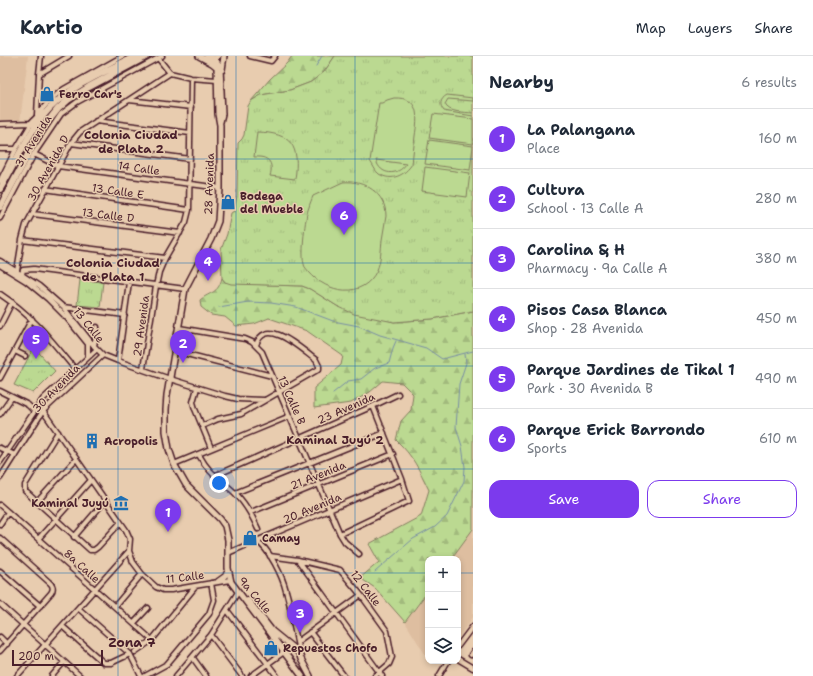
<!DOCTYPE html>
<meta charset="utf-8">
<style>
body{margin:0;font-family:"Shantell Sans",sans-serif;background:#f2f2f3;color:#1f2937}
.controls{position:absolute;right:12px;bottom:12px;display:grid;overflow:hidden;border-radius:8px;box-shadow:0 2px 6px #0003}
.controls button{width:36px;height:36px;display:grid;place-items:center;padding:0;border:0;border-bottom:1px solid #e0e1e3;background:#fff;color:#1f2937;font:20px sans-serif}
.scale{position:absolute;left:12px;bottom:10px;width:91px;box-sizing:border-box;padding-left:4px;border:2px solid #4a1f2b;border-top:0;font-size:11px;line-height:14px;white-space:nowrap;color:#4a1f2b;-webkit-text-stroke:3px #e8ccaf;paint-order:stroke}
.you{position:absolute;left:219px;top:427px;width:14px;height:14px;margin:-10px;border:3px solid #fff;border-radius:50%;background:#1a73e8;box-shadow:0 0 0 6px #1a73e833}
.badge{display:grid;place-items:center;width:26px;height:26px;border-radius:50%;background:#7c3aed;color:#fff;font-size:13px;font-weight:700}
.pin{position:absolute;translate:-50% -33px;filter:drop-shadow(0 1px 2px #0008)}
.pin::after{content:'';position:absolute;top:21px;width:14px;height:12px;background:inherit;clip-path:polygon(0 0,100% 0,50% 100%)}
.list{margin:0;padding:0;list-style:none}
h2{display:flex;justify-content:space-between;align-items:center;height:52px;margin:0;padding:0 16px;font-size:17px}
h2 small{font-size:13px;font-weight:400;color:#747a83}
.list li{display:grid;grid-template-columns:26px 1fr auto;gap:12px;align-items:center;box-sizing:border-box;height:60px;padding:0 16px;border-top:1px solid #e0e1e3}
.list b{display:block;font-size:15px;white-space:nowrap}
.list p{margin:0;font-size:13px;white-space:nowrap;color:#747a83}
.list em{font-size:13px;font-style:normal;color:#747a83}
.actions{display:flex;gap:8px;padding:12px 16px}
.actions a{flex:1;padding:9px 0;border:1px solid #7c3aed;border-radius:12px;text-align:center;font-size:14px;color:#7c3aed}
.actions .main{background:#7c3aed;color:#fff}
.icon{flex:none;width:22px;height:22px;fill:none;stroke:currentColor;stroke-width:2;stroke-linecap:round;stroke-linejoin:round}
.map{position:relative;flex:none;width:473px;height:620px;overflow:hidden}
header{display:flex;align-items:center;gap:24px;box-sizing:border-box;height:56px;padding:0 20px;background:#fff;border-bottom:1px solid #e0e1e3}
header strong{font-size:19px}
nav{display:flex;gap:22px;margin-inline-start:auto;font-size:14px}
main{display:flex}
aside{flex:1;background:#fff}
.map>svg:first-child{display:block}
.built{fill:#debea0}
.forest{fill:url(#forest-firs);stroke:#827c5e}
.park{fill:url(#park-tufts);stroke:#827c5e}
.garden{fill:#bbd991;stroke:#827c5e;fill-rule:evenodd}
.lines{fill:none;stroke-linecap:round;stroke-linejoin:round}
.stream{stroke:#788da5;stroke-width:1}
.minor-casing{stroke:#4a1f2b;stroke-width:7}
.major-casing{stroke:#4a1f2b;stroke-width:8}
.highway-casing{stroke:#4a1f2b;stroke-width:9}
.minor{stroke:#e8ccaf;stroke-width:4}
.major{stroke:#e8ccaf;stroke-width:5}
.highway{stroke:#e8ccaf;stroke-width:6}
.grid{fill:none;stroke:#1f6fb2;stroke-width:1;stroke-opacity:0.55}
.labels{text-anchor:middle;stroke-width:3;stroke-linejoin:round;paint-order:stroke}
.poi-label{font-size:11px;font-weight:bold;fill:#4a1f2b;stroke:#e8ccaf;text-anchor:start}
.street-label{font-size:11px;fill:#4a1f2b;stroke:#e8ccaf}
.neighbourhood-label{font-size:12px;font-weight:bold;fill:#4a1f2b;stroke:#e8ccaf}
.quarter-label{font-size:13px;font-weight:bold;fill:#4a1f2b;stroke:#e8ccaf}
</style>
<header>
<strong>Kartio</strong>
<nav><a>Map</a><a>Layers</a><a>Share</a></nav>
</header>
<main>
<div class="map">
<svg width="473" height="620" viewBox="0 0 473 620">
<defs>
<pattern id="forest-firs" width="22" height="20" patternUnits="userSpaceOnUse"><rect width="22" height="20" fill="#bbd991"/><path d="M5 1l3.5 6h-7zM16 11l3.5 6h-7z" fill="#a2ba7d"/></pattern>
<pattern id="park-tufts" width="24" height="20" patternUnits="userSpaceOnUse"><rect width="24" height="20" fill="#bbd991"/><path d="M3 7l-1-3M5 7V3M7 7l1-3M15 17l-1-3M17 17v-4M19 17l1-3" fill="none" stroke="#a2ba7d"/></pattern>
</defs>
<rect width="100%" height="100%" fill="#e8ccaf"/>
<filter id="ink" filterUnits="userSpaceOnUse"><feTurbulence type="fractalNoise" baseFrequency=".025" numOctaves="2"/><feDisplacementMap in="SourceGraphic" scale="8" xChannelSelector="R" yChannelSelector="G"/><feConvolveMatrix kernelMatrix="1 2 1 2 8 2 1 2 1" color-interpolation-filters="sRGB"/></filter>
<g filter="url(#ink)">
<path class="built" d="M0,0h28l-8,66h-20z
M473,473v88l-15,21v-79h-7z
M428,535v68l-23,-37z"/>
<path class="forest" d="M292,0h43l-11,16 -13,10 -21,8 -29,5 -10,6 19,-22 17,-16z
M222,222l3,4 18,2 59,2 8,3 27,17 57,16 38,-3 41,-8v218l-22,30h-23v32l-23,31 -30,-34 -15,-10 19,-16 -10,-18 52,-28 8,-26c-11,-22 -15,-33 -33,-50l5,-19 10,-11 2,-16 -11,-11 -19,-2 -13,11 -19,11 -37,5v-20l27,-23 2,-9 -36,-25 -38,-13 -15,6 -18,2 -11,-9 -14,-2 -10,-8 -1,-7c11,-9 18,-6 22,-22z"/>
<path class="park" d="M335,0h138v255l-41,8 -38,3 -40,-8 -17,-8 -27,-17 -8,-3 -71,-2 -6,-2 -3,-4 -1,-28 6,-16 4,-21 3,-2 3,-15 1,-53 4,-4 2,-4 4,-29 3,-5 10,-6 29,-5 21,-8 13,-10z
M80,224l23,2 -3,25 -23,-2z
M34,291l21,24 -22,22 -19,-8z"/>
<path class="garden" d="M447,39l26,3v3l-25,-2 -3,5c3,9 20,8 28,9v3l-29,-5c-5,-6 -4,-12 3,-16z
M394,42c26,-1 24,18 21,38 -1,9 -2,18 -3,28 -7,11 -20,18 -33,10 -4,-3 -6,-9 -9,-13l9,-58h3l5,-3zM376,104l30,4c-8,12 -26,12 -30,-4z
M433,58l40,5v25l-44,-6z
M257,76c35,1 43,14 38,47l-25,-3c4,-14 -2,-20 -16,-19z
M429,84l44,6 -3,24 -45,-6z
M425,111l45,6 -3,24 -45,-6z
M343,126c21,-2 43,11 43,34 -1,8 -3,16 -4,24 -1,9 -1,21 -5,30 -14,30 -50,23 -68,2 -2,-3 -5,-5 -5,-8 -3,-9 1,-48 5,-57 1,-4 3,-8 4,-11z"/>
<g class="lines">
<path class="stream" d="M316,10l6,-10
M219,251l29,-5 23,1 25,4 37,14 26,5 21,9 46,13 16,11 31,-8
M333,337l15,-12 13,-2 14,-11 14,-5 4,-15 3,-7
M375,516l38,-33 22,-12 12,-11 17,-35 1,-14 -3,-21 -6,-19 3,-43 7,-21 -1,-9"/>
<g class="minor-casing">
<path id="minor" d="M250,0l21,5 4,-5
M158,2l12,15 21,5 26,2
M39,18l30,-18
M129,44l62,7
M38,58l13,-15 13,-10 59,-33
M37,59l2,-41 2,-18
M96,65l94,12
M0,68l32,-1
M71,87l119,16
M0,93h16
M34,98l24,12 162,22
M0,125l16,-32 17,-28
M45,133l144,21
M33,158l147,19
M0,162l34,-64 27,-40 16,-12 85,-46
M22,184l143,18
M0,205l39,25 24,21 31,39 9,9 15,6 52,18 55,17 13,3 26,1
M0,209l26,16 22,18 19,19 21,26v12
M17,215l5,-31 4,-15 45,-82 9,-11 90,-59
M22,218l1,-4 11,-1 151,20
M0,238c33,22 50,45 75,75
M63,251l62,8
M0,270l12,-24
M179,272l66,11 7,3 10,10 78,182 5,8 14,12
M94,290l3,-16v-3
M15,295l10,5
M175,295l97,25
M118,305l11,-79
M143,313l13,-83 3,-14 6,-14 21,-36 3,-12 2,-132
M0,322l32,-59
M197,332l-4,14 2,7 16,39
M0,335l28,14 6,6
M43,355l83,119 4,9 -1,12 4,11 9,12 14,13 7,3h8l59,-10
M0,358l12,-17
M202,370l16,-7 23,-5 78,-45v-3l-3,-6c-14,-10 -50,-45 -60,-15
M58,376l-33,53v6l65,59h4l4,-3 22,-24
M0,392l15,7
M199,399c11,20 20,23 36,38 10,10 17,22 23,36
M0,406l43,-63 54,-50
M174,408l116,-48
M214,420l159,-70 25,-12
M0,422l43,-67 60,-56
M235,437l149,-60
M37,446l39,-43
M0,449l152,135
M251,456l142,-58
M0,468l8,-12
M340,478l69,-33 -7,-22 -29,-73
M74,481l31,-36
M0,482l49,44c4,3 5,7 2,11l-51,58
M39,482l52,-58
M256,485c13,6 27,37 30,50 6,20 9,41 13,62
M228,497l174,-74
M270,500l28,4 42,10 21,25 26,36 5,26 -3,7 -14,12
M298,504l84,116
M0,515l40,35
M218,525l7,-5 3,-6
M0,548l80,72
M115,550l27,-32
M78,552l52,46 11,22
M227,554l50,66
M134,567l14,-15
M62,570l42,37h7l19,-9
M310,576l34,44
M211,579l31,41
M0,581l7,7
M297,586l64,-47
M458,590l15,-20
M135,596l17,-12 44,-54
M471,599l2,-3
M193,602l13,18
M458,603l15,9
M17,620l112,-125
M52,620l12,-14
M145,620l22,-12 42,-50 5,-14 -3,-17
M176,620l35,-41 27,-43
M251,620l33,-24
M439,620l9,-15"/>
</g>
<g class="major-casing">
<path id="major" d="M199,0l13,7 5,4 1,47 2,11v63l-2,33 -7,18 -26,50 -18,106 -1,15v21l3,18 5,15 12,21 34,34 5,7 3,14v28l3,14 71,94
M207,0l10,6 3,5 2,47 -2,8
M210,1l5,1 3,-2
M222,14l2,-14
M248,544l24,31 27,22 2,6 9,17"/>
</g>
<g class="highway-casing">
<path id="highway" d="M32,67l10,-10
M0,133c15,-25 30,-60 50,-81 23,-24 57,-37 86,-52
M0,151l41,-77 17,-21 10,-9 21,-13 58,-31"/>
</g>
<use href="#minor" class="minor"/>
<use href="#major" class="major"/>
<use href="#highway" class="highway"/>
</g>
</g>
<path class="grid" d="M118,0v620M236,0v620M355,0v620M0,103h473M0,207h473M0,310h473M0,413h473M0,517h428M458,517h15"/>
<defs>
<g id="shop-bare" transform="scale(1.2)"><path d="M-5-2.5h2.3a2.7 3.5 0 0 1 5.4 0H5L5.5 6h-11ZM-1.5-2.5h3a1.5 2.3 0 0 0-3 0Z" fill="#1f6fb2" stroke="#e8ccaf" stroke-width="2.5" paint-order="stroke"/></g>
<g id="building-bare" transform="scale(1.2)"><path d="M-4-6H4V6H1V3H-1V6H-4ZM-2.5-4.3h1.7v1.8h-1.7ZM.8-4.3h1.7v1.8H.8ZM-2.5-1h1.7V.8h-1.7ZM.8-1h1.7V.8H.8Z" fill="#1f6fb2" stroke="#e8ccaf" stroke-width="2.5" paint-order="stroke"/></g>
<g id="museum-bare" transform="scale(1.2)"><path d="M0-6L6-3V-2H-6V-3ZM-5-1h2V3h-2ZM-1-1h2V3h-2ZM3-1h2V3H3ZM-6 4H6V6H-6Z" fill="#1f6fb2" stroke="#e8ccaf" stroke-width="2.5" paint-order="stroke"/></g>
</defs>
<g fill-rule="evenodd">
<use href="#shop-bare" x="47" y="38"/>
<use href="#shop-bare" x="228" y="146"/>
<use href="#building-bare" x="92" y="385"/>
<use href="#museum-bare" x="121" y="447"/>
<use href="#shop-bare" x="250" y="482"/>
<use href="#shop-bare" x="271" y="592"/>
</g>
<g class="labels">
<g class="poi-label">
<text x="59" y="42">Ferro Car's</text>
<text x="240" y="144">Bodega<tspan x="240" dy="13">del Mueble</tspan></text>
<text x="104" y="389">Acropolis</text>
<text x="109" y="451" text-anchor="end">Kaminal Juyú</text>
<text x="262" y="486">Camay</text>
<text x="283" y="596">Repuestos Chofo</text>
</g>
<g class="street-label">
<text transform="translate(33 85) rotate(-58)" y="4">31 Avenida</text>
<text transform="translate(48 112) rotate(-61)" y="4">30 Avenida D</text>
<text transform="translate(139 112) rotate(8)" y="4">14 Calle</text>
<text transform="translate(209 128) rotate(-88)" y="4">28 Avenida</text>
<text transform="translate(118 135) rotate(8)" y="4">13 Calle E</text>
<text transform="translate(108 159) rotate(7)" y="4">13 Calle D</text>
<text transform="translate(89 269) rotate(51)" y="4">13 Calle</text>
<text transform="translate(141 270) rotate(-82)" y="4">29 Avenida</text>
<text transform="translate(56 332) rotate(-46)" y="4">30 Avenida</text>
<text transform="translate(292 344) rotate(66)" y="4">13 Calle B</text>
<text transform="translate(346 352) rotate(-24)" y="4">23 Avenida</text>
<text transform="translate(318 419) rotate(-22)" y="4">21 Avenida</text>
<text transform="translate(312 452) rotate(-23)" y="4">20 Avenida</text>
<text transform="translate(82 510) rotate(42)" y="4">8a Calle</text>
<text transform="translate(185 521) rotate(-7)" y="4">11 Calle</text>
<text transform="translate(366 532) rotate(52)" y="4">12 Calle</text>
<text transform="translate(255 539) rotate(50)" y="4">9a Calle</text>
</g>
<g class="neighbourhood-label">
<text x="131" y="83">Colonia Ciudad<tspan x="131" dy="14">de Plata 2</tspan></text>
<text x="113" y="211">Colonia Ciudad<tspan x="113" dy="14">de Plata 1</tspan></text>
<text x="335" y="388">Kaminal Juyú 2</text>
</g>
<g class="quarter-label">
<text x="132" y="591">Zona 7</text>
</g>
</g>
</svg>
<div class="controls">
<button>+</button>
<button>−</button>
<button><svg class="icon" aria-label="layers" viewBox="0 0 24 24"><path d="M12 4l9 5-9 5-9-5zM3 14l9 5 9-5"/></svg></button>
</div>
<div class="scale">200 m</div>
<div class="you"></div>
<div class="pin badge" style="left:168px;top:476px">1</div>
<div class="pin badge" style="left:183px;top:307px">2</div>
<div class="pin badge" style="left:300px;top:577px">3</div>
<div class="pin badge" style="left:208px;top:225px">4</div>
<div class="pin badge" style="left:36px;top:303px">5</div>
<div class="pin badge" style="left:344px;top:179px">6</div>
</div>
<aside>
<h2>Nearby<small>6 results</small></h2>
<ul class="list">
<li><span class="badge">1</span><div><b>La Palangana</b><p>Place</p></div><em>160 m</em></li>
<li><span class="badge">2</span><div><b>Cultura</b><p>School · 13 Calle A</p></div><em>280 m</em></li>
<li><span class="badge">3</span><div><b>Carolina &amp; H</b><p>Pharmacy · 9a Calle A</p></div><em>380 m</em></li>
<li><span class="badge">4</span><div><b>Pisos Casa Blanca</b><p>Shop · 28 Avenida</p></div><em>450 m</em></li>
<li><span class="badge">5</span><div><b>Parque Jardines de Tikal 1</b><p>Park · 30 Avenida B</p></div><em>490 m</em></li>
<li><span class="badge">6</span><div><b>Parque Erick Barrondo</b><p>Sports</p></div><em>610 m</em></li>
</ul>
<div class="actions"><a class="main">Save</a><a>Share</a></div>
</aside>
</main>
